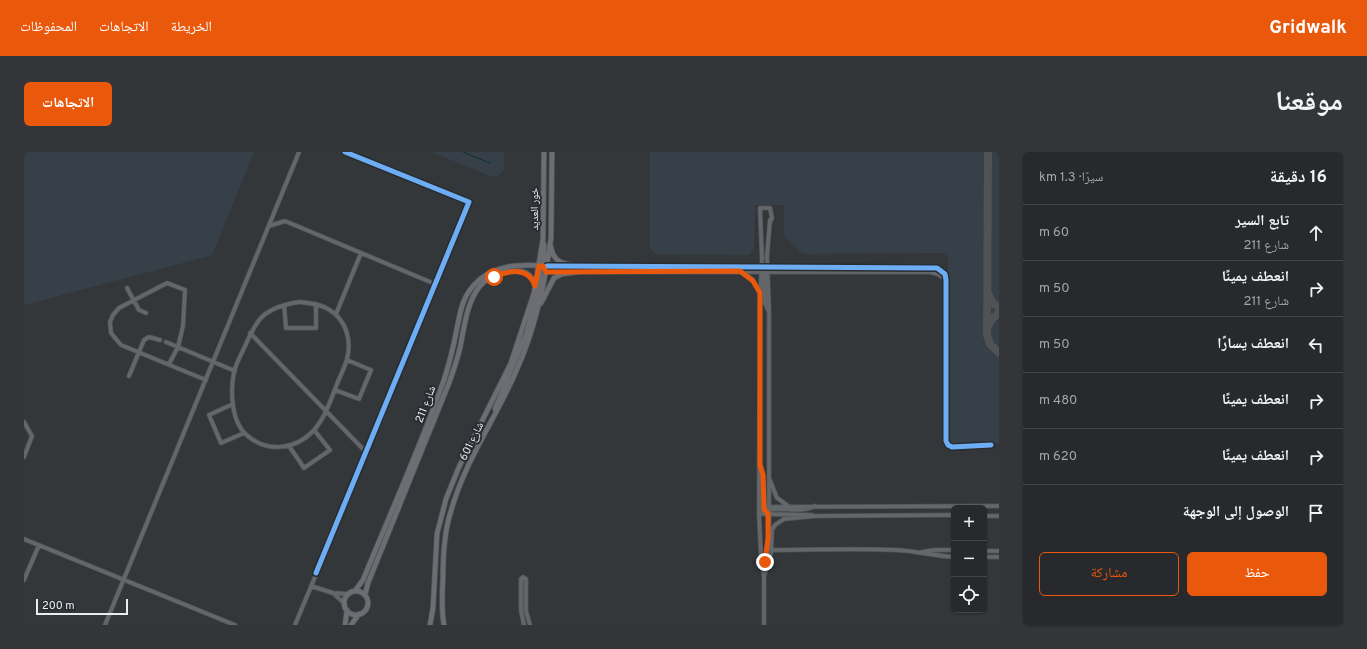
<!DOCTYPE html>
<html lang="ar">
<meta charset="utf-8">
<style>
body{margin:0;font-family:Overpass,"Noto Naskh Arabic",sans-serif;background:#333538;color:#f1f3f6;direction:rtl}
.controls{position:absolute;right:12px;bottom:12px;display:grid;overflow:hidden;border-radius:6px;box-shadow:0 1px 3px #0004}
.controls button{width:36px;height:36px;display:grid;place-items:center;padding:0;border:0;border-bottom:1px solid #434548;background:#27292c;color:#f1f3f6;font:20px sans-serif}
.scale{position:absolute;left:12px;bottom:10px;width:92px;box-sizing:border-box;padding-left:4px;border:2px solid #e9edf0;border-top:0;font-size:11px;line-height:14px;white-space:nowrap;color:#e9edf0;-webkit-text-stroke:3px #282d32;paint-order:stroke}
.stop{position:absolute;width:12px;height:12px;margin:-9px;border:3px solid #ea580c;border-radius:50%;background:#fff}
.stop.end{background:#ea580c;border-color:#fff;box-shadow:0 1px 4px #0008}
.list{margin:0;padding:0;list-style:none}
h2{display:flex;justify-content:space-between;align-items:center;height:52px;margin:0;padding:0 16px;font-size:17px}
h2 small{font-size:13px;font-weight:400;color:#a4a6a9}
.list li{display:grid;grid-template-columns:26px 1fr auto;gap:12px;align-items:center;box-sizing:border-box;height:56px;padding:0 16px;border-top:1px solid #434548}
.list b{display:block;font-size:15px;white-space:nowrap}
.list p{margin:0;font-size:13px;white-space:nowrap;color:#a4a6a9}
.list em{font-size:13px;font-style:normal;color:#a4a6a9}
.actions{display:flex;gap:8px;padding:12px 16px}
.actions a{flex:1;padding:9px 0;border:1px solid #ea580c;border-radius:6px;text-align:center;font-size:14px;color:#ea580c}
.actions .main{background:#ea580c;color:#fff}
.icon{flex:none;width:22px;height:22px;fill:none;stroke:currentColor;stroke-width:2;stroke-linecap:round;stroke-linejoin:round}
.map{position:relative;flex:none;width:975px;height:473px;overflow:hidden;direction:ltr;border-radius:6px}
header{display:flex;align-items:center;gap:24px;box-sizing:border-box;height:56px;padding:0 20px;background:#ea580c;color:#fff}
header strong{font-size:19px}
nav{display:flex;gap:22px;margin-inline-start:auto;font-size:14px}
.intro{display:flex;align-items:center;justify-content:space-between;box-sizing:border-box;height:96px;padding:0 24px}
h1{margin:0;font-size:28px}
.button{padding:10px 18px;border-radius:6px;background:#ea580c;color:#fff;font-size:14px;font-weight:700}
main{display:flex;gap:24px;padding:0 24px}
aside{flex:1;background:#27292c;border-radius:6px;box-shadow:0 1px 3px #0004}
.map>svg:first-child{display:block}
.built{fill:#374048}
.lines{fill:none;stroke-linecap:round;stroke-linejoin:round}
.stream{stroke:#0a3029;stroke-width:1}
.taxiway{stroke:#505254;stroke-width:8}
.street-casing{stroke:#525457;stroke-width:5}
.secondary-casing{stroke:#525457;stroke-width:6}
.street{stroke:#646769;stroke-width:3.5}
.secondary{stroke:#6c6e74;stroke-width:4.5}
.cycleway-casing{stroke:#282d32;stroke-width:8}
.cycleway{stroke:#6dadf4;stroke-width:5}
.route{stroke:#ea580c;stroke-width:5}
.labels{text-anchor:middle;stroke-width:4;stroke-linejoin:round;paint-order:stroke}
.street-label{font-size:11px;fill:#e9edf0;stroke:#282d32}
</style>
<header>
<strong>Gridwalk</strong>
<nav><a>الخريطة</a><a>الاتجاهات</a><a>المحفوظات</a></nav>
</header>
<div class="intro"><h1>موقعنا</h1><a class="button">الاتجاهات</a></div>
<main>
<aside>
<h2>16 دقيقة<small>سيرًا · 1.3 km</small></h2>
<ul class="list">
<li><svg class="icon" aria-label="ahead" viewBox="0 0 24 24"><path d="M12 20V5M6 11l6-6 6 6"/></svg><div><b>تابع السير</b><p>شارع 211</p></div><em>60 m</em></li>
<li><svg class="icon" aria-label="right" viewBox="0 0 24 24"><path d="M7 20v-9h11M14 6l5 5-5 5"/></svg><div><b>انعطف يمينًا</b><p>شارع 211</p></div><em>50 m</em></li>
<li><svg class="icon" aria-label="left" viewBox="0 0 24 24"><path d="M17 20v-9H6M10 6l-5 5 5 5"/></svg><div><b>انعطف يسارًا</b></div><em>50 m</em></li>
<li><svg class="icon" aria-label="right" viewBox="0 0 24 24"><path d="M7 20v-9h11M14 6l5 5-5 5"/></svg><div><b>انعطف يمينًا</b></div><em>480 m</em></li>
<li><svg class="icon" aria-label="right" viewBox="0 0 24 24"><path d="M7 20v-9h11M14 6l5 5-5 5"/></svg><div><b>انعطف يمينًا</b></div><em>620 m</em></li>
<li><svg class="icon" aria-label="arrive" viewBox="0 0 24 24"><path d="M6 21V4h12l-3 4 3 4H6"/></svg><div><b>الوصول إلى الوجهة</b></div></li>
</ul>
<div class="actions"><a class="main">حفظ</a><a>مشاركة</a></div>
</aside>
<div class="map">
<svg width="975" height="473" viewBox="0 0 975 473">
<rect width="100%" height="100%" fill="#34373a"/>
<path class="built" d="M0,0h230l-41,101 -4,3 -185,49z
M408,0h72v18l-5,5 -6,2z
M626,0h349v291h-47l-6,-5 2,-180 -4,-5 -141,1 -19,-18v-31h-29l-1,44 -5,6 -93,-1 -6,-5z"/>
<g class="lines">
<path class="stream" d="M439,0l27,11"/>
<path class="taxiway" d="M964,0l-1,183 3,9 9,9
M964,141l4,9 7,6
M963,176l5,-9 7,-6"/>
<g class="street-casing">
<path id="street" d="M245,74l16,-5 150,63
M523,114h22
M552,114l361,2 8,6 1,6v161l2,4 4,2 39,-2
M740,119l1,32 3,7
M522,120h19
M551,120h355l8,2 7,5
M717,120l11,7 7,12
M103,136l12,22 7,3
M275,150c10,1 21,2 29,7 18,10 24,31 19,50 -2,8 -7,17 -10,25 -6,15 -12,34 -23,46 -17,19 -45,23 -65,7 -18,-13 -19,-45 -15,-65 2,-9 8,-19 12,-28 4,-9 9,-21 17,-28 10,-9 23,-12 36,-14z
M260,153l2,23h30v-24
M312,162l25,-61
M226,181l116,119
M142,190l69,29
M145,212l9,-17 5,-21 2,-36 -18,-7 -48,25 -6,7 -3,7 1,11 10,12 85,35
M105,224l15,-36 5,-3 11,3
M311,238l24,9 12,-29 -24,-10
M209,252l-24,11 12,28 23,-10
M0,270l8,14 -8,21
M265,294l15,22 26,-18 -16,-20
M737,315l2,8 1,32
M745,326l8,20 10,7
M735,355l240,-1
M735,362c12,-11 40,1 56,-8
M735,362l53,1
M960,364h15
M0,387l211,86
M748,398c41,0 83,-2 125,0 20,1 37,6 57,7
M960,399h15
M898,400l12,-2h20
M960,405h15
M742,416l5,-15 1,-23 3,-5 9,-6 31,-3 139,-1
M292,421l153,-371 -124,-50
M741,422l4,-39v-224l-2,-55 3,-36
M0,428l15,-35
M287,434l22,7 16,1
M310,442l11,10
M81,473l194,-473
M271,473l20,-48
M500,473l-3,-14v-32l2,-2 3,2v32l4,14
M740,473v-48l-3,-20 -2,-43 1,-213 2,-43 -2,-50h10l2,10 -2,4"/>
</g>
<g class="secondary-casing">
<path id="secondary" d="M527,87l1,-87
M527,95c2,15 12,17 26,19
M520,117v-25
M517,151l13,-25 8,-4 15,-2
M471,257l32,-77 13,-49v-16
M331,439l8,-11c27,-66 57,-132 81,-200 5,-16 9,-31 12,-47 4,-18 5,-34 18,-48 18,-21 47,-21 73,-19
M320 451a12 12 0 1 1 24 0a12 12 0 1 1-24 0Z
M341,443l3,-12 81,-200c4,-11 8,-23 11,-35 7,-34 9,-77 57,-77 9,0 15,5 18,14
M321,473l2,-15
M327,473l8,-11
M406,473l3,-17 4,-74 9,-35 13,-32 52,-104 23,-70 9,-54 1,-87
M420,473c-3,-16 -2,-32 -1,-48 0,-22 1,-45 8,-66 14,-51 46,-94 66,-142 19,-42 28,-86 34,-131"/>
</g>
<use href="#street" class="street"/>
<use href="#secondary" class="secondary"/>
<g class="cycleway-casing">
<path id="cycleway" d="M523,114l390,2 8,6 1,6v161l2,4 4,2 39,-2
M292,421l153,-371 -124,-50"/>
</g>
<use href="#cycleway" class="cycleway"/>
</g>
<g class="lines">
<path class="route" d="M470,125c16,-7 35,-10 41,9l4,-20h4l3,6 194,-1 13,10 7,12v172l3,10 1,34 4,5v24l-3,24"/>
</g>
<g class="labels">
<g class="street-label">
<text transform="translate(510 57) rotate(-90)" y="4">خور العديد</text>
<text transform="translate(401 252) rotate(-69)" y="4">شارع 211</text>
<text transform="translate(447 289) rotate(-64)" y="4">شارع 601</text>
</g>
</g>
</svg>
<div class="controls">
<button>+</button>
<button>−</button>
<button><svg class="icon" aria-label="locate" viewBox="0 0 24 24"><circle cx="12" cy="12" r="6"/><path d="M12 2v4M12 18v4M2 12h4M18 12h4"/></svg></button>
</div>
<div class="scale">200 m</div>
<div class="stop" style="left:470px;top:125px"></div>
<div class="stop end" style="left:741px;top:410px"></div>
</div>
</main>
